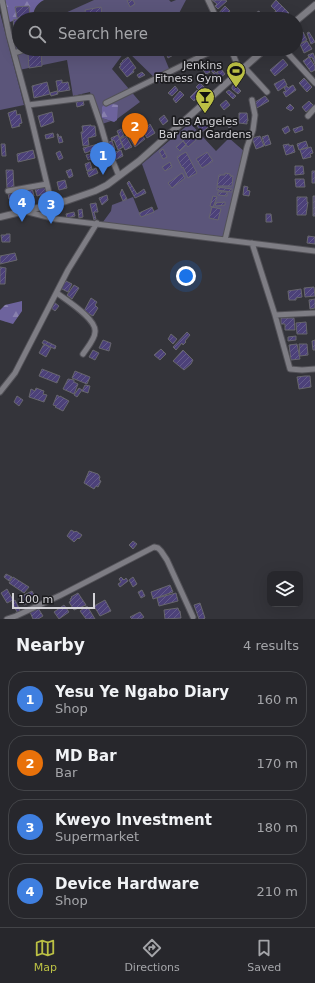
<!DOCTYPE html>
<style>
body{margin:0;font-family:"DejaVu Sans",sans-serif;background:#2f2f34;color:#f1f3f6}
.controls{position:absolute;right:12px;bottom:12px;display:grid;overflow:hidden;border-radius:8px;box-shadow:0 4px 16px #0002}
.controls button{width:36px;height:36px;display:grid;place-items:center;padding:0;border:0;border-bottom:1px solid #434448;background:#27272c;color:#f1f3f6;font:20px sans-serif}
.scale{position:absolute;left:12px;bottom:10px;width:83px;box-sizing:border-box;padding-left:4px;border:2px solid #d3d2d7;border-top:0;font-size:11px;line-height:14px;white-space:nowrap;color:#d3d2d7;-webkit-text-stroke:3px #1c1c1f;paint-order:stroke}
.you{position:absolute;left:186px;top:276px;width:14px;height:14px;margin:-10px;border:3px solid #fff;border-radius:50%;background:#1a73e8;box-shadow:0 0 0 6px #1a73e833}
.badge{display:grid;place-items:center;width:26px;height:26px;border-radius:50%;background:#bbc044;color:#fff;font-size:13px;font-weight:700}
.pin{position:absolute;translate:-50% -33px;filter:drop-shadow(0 1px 2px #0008)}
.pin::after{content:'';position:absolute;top:21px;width:14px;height:12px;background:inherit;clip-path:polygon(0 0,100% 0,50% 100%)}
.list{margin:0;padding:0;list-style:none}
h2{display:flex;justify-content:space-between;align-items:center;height:52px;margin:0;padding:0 16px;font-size:17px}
h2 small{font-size:13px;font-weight:400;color:#a4a5a9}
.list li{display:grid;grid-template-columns:26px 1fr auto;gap:12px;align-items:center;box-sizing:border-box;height:56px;margin:0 8px 8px;padding:0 8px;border:1px solid #434448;border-radius:16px}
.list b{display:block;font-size:15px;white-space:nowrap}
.list p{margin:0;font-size:13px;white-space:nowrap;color:#a4a5a9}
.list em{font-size:13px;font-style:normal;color:#a4a5a9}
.icon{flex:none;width:22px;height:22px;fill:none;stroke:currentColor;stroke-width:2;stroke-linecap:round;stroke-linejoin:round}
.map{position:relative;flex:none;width:315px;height:619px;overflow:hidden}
.search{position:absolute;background:#27272c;box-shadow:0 4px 16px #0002;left:12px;right:12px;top:12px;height:44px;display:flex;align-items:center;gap:10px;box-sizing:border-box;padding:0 14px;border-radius:22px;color:#a4a5a9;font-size:15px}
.sheet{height:308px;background:#27272c}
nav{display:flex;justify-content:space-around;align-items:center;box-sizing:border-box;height:56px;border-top:1px solid #434448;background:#27272c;font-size:11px;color:#a4a5a9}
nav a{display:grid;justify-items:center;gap:2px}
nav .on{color:#bbc044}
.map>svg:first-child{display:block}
.green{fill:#5b557a}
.forest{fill:url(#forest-firs)}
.building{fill:url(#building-hatch);stroke:#67666d}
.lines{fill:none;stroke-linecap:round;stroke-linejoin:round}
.minor-casing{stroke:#535258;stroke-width:7}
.tertiary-casing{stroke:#535258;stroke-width:8}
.minor{stroke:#7e7d84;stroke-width:5}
.tertiary{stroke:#7e7d84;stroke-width:6}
.labels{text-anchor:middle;stroke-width:3.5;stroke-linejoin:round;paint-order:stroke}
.poi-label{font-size:11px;fill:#d3d2d7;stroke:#1c1c1f;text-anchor:end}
</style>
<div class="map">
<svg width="315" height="619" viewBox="0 0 315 619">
<defs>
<pattern id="forest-firs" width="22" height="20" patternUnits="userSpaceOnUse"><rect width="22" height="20" fill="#6d639d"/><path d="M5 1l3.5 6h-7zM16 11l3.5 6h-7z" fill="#8880ae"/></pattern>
<pattern id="building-hatch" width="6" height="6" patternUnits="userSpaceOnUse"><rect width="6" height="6" fill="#4c4179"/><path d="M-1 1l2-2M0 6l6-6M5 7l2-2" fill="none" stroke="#655c8b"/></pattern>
</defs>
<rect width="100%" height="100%" fill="#34343a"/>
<path class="green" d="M94,0h75l2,2 5,-2h10l-10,19h-124z
M0,13l24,92 -24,5z
M19,30v19h142l9,22 -9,13 -35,-34 -14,19 28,33 -23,17 -15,-1 9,3 -9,3 -5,-17h-3l-4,-15 -17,4 -6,-36 -48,10 -9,-37z
M190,123l26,28 13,-13 16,14 -22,89 -123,-15 11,-15 1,-6 21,-8 8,20 17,-8 -16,-45z"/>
<path class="forest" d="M2,0h42c-8,4 -11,10 -11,19h-7l-2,-2 -17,6z
M106,103l12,2 -1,15 -3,2 -12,-4v-11z
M22,301v10l-9,13 -13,-4v-10l5,-5z"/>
<path class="building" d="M127,0h6l2,4 -5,3z
M212,0h13l2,1 -9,8 -3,-3 2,-2z
M276,0l13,13 -6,6h-8l-4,-4 5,-4 -5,-5z
M29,6l1,11 -13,1 -2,-11z
M225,6l5,5 -7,8h-2l-4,-4z
M101,7l1,8 -16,2 -1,-7z
M259,11l4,8h-9l-2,-4z
M19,19v14h-4l-2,-13z
M303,32l4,8 -8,4 -3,-9z
M309,32l6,10 -4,2 -4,-11z
M307,41l5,8 -8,4 -4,-9z
M104,49h13l-9,6z
M169,49h6l2,4 -9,5 -3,-7z
M41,52l1,14 -13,2 -1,-14z
M313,53l2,5v6l-3,-7 -3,1 -1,-3z
M128,57l8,11 -3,2 1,2 -7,5 -8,-10 2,-1 -1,-2 3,-3h-1z
M309,57l6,9v4l-4,2 -8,-11z
M283,59l5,6 -13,11 -5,-6z
M208,60l7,11 -2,2 -8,-11z
M203,61l7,11 -4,2 -7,-10z
M221,69l4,5 -4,3 -4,-5z
M142,72l3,3 -6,3 -2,-3z
M216,72l5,7 -7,4 -4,-7z
M304,78l8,9 -5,5 -8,-9z
M284,79l3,6 -9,6 -4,-7z
M62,80v3l6,-1 2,8 -12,2 -2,-11z
M47,82l3,12 -16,4 -2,-12z
M200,83l5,5 -4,4 -5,-5z
M234,84l7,7 -3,3 -6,-5v-2z
M293,85l3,5 -10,7 -3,-5 3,-1 -2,-3 3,-2 1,2z
M175,86l3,4 -6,6 -4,-3z
M197,90l4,5 -7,6 -4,-4z
M229,90l7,6 -3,3 -7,-7z
M57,91l1,3 -7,2 -1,-3z
M180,91l4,4 -8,8 -3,-4z
M82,95l2,10 -7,2 -2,-11z
M265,96l4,5 -14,8 -3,-5z
M226,100l4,5 -6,5 -4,-5z
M309,101l5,5 -8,6 -4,-5z
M290,104l4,4 -3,3 -5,-3z
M16,110l1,5 3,-1 2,9 -3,1 1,2 -8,2 -4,-15z
M52,112l2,10 -13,5 -3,-11z
M239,113h8l1,8h-1v3l-8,-1z
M164,115l4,6 -5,4 -4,-6z
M207,119l4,6 -9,7 -5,-6z
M228,119l4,7 -3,2 -4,-7z
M150,124l5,9 -8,5 -5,-8z
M91,125v1h4l1,10 -8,2 1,7 -6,1 -2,-14h2l-1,-6z
M288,126l2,5 -5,3 -3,-5z
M302,126l1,4 -8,3 -2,-4z
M121,129l3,7 -4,2 -3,-7z
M209,129l4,6 -3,2 -4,-6z
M139,131l6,8 -10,8 -6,-9z
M191,132l6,7 -9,8 -6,-8z
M53,133l1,4 -8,2 -1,-4z
M57,134h1l1,3 2,-1 2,6 -4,1z
M118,135l5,12 -5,3 -4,-10 -2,1 -1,-3z
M268,135l3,9 -6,2 -3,-9z
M126,136l6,11 -7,3 -5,-11z
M260,136l4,10 -8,3 -4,-11z
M112,141l3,8 -5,2 -4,-8z
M183,141l3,4 -6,6 -4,-4z
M306,141l2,6 -9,3 -2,-6z
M102,143l2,4 -19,6 -2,-5z
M1,144h4l1,12h-4z
M289,144v2l4,-1 2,7 -9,3 -3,-10z
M311,147l2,6 -3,1 1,3 -8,2 -3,-9z
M163,149l4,8 -4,2 -4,-8z
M33,150l2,8 -17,4 -1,-8z
M105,150l1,5 -18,5 -2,-5z
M121,150l2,6 -8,4 -2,-7z
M60,151l3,7 -4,2 -3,-7z
M186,152l11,21 -9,5 -5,-11 -1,1 -5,-11z
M207,152l6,9 -11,7 -6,-9z
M90,162l2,7 -5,2 -2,-7z
M170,162l2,5 -7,4 -3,-4z
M295,166h8l1,8 -9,1z
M96,168l2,5 -9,4 -2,-5z
M71,169l2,7 -4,2 -3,-7z
M6,170h7l1,18h-7z
M312,171h3v12h-3z
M182,173l3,5 -13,10 -4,-5z
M225,173l5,1v2h3l-1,10h-15l2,-11h6z
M295,179h9l1,8h-9z
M65,180l2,8 -8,2 -2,-8z
M129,181l8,13 7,-5 2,4 -11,5 -8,-15z
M49,185l2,7 -14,4 -2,-7z
M244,186l4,1 -1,3 3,1 -1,5 -6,-1z
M217,187l15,2v3l-15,-2z
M32,188l2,8 -15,4 -2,-8z
M122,189l5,10 -4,2 -3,-7z
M14,191l1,8h-6l-1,-7z
M218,192h9v4l-9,-1z
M47,195l2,8 -6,1 -1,-7z
M107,195l1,5 -6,5 -3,-7z
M213,196l4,1 -4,10 -3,-1z
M313,196h2v20h-2z
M297,197h10v5h1l-2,13h-9z
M225,202v3l-9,1 -1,-3z
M96,203l2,9h-4l2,7 -2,1 -4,-16z
M152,207l2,5 -13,5 -2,-4z
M212,207l9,2 -3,11 -9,-2z
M82,209l1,8 -4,1 -1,-8z
M74,212l1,4 -8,2 -1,-4z
M266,214h5l1,8h-6z
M6,234h4v8h-8l-1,-7h5z
M308,236l7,1v7l-8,-1z
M15,253l2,7 -17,4v-8z
M0,267l6,1 -1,16h-5z
M64,280l8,4 -4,8 -8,-4z
M74,285l5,3 -7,11 -5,-4z
M314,287l1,9 -10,1 -1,-9z
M301,289l1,8 -6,1v2h-7l-1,-9z
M91,298l6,4 -2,3 3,3 -5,8 -9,-5z
M315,299v9l-5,1 -1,-9z
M54,302l5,4 -4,5 -5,-4z
M281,318h13l1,12h-10v-6h-4z
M306,322l1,12h-10l-1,-11z
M187,332l3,3 -5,6 1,1 -3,3 -1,-2 -6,7 -3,-3z
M171,334l6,5 -4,5 -5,-5z
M296,336v4l-8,1v-4z
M44,340l12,6 -1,3 -13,-6z
M103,340l8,3 -2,8 -10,-3z
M315,340v10h-2l-1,-9z
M44,344l7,4 -5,9 -7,-4z
M297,344l3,15 -9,1 -2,-15z
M299,344h8l1,11 -8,1z
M161,349l5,5 -6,6 -6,-5z
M93,350l6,3 -4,7 -6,-3z
M183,350l10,10 -2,4 -7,6 -11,-9z
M42,369l18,7 -3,7 -18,-7z
M75,371l15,6 -3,7 -15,-6z
M305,376h5l1,11 -12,2 -2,-12z
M68,379l6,1v2l4,2 -4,10 -11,-5z
M85,385l5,1 -2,7 -6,-2z
M36,388l8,3 -1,3 4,1 -3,7 -15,-5 2,-8 4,2z
M79,388l3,2 -5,7 -3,-2z
M57,395l3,2v-1l9,5 -6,10 -8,-4 1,-1 -3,-1z
M17,396l6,4 -4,6 -5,-4z
M89,471l9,3 2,3 -1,3 2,1 -3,6 -2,-1 -2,3 -10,-6z
M71,530l4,2 1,-1 6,4 -3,4 -1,-1 -4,4 -7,-6z
M133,541l4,3 -4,5 -4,-4z
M6,574l6,3 -3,4 -5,-4z
M13,577l16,10 -5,6 -15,-10z
M121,577l3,3 2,-2 2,3 -8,6 -2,-3 3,-2 -2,-3z
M133,577l4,7 -4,3 -4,-7z
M170,585l3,7 -20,7 -2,-7z
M7,589l6,11 -6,3 -6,-10z
M142,590l3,6 -4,2 -3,-6z
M32,591l4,8 -12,6 -4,-8z
M78,593l8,12 -12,5 -5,-8 2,-1 -1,-2 2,-1 -1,-1z
M176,593l2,8 -19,5 -2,-8z
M15,600l6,12 -3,2 -6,-12z
M105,600l6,11 -11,5 -6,-10z
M200,603l5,15 -1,1h-5l-5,-14z
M64,605l5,7 -10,7 -5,-7z
M87,606l8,13h-9l-6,-8z
M38,608l5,8 -5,3h-5l-3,-7z
M178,608l1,3h1l1,7 -16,1 -1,-9z
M140,612l4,5 -3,2h-9l-2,-2z"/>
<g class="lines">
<g class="minor-casing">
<path id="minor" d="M2,0l7,35 19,70 24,100
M208,0l9,19
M231,49l9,23
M284,49l31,34
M14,53l13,-4
M245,68l22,24
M106,103l110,-54
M28,105l63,-8 10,29 6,21 12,29
M308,116l7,-8
M8,191l39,-7
M24,211l32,8 259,32
M225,240l22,-93 6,-17 2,-15 -3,-15
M252,243l23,72 15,54 12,1 13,-1
M57,293c9,7 40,26 38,39 0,7 -8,16 -12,22
M275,315l40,-2
M0,392l15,-19 53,-103 29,-47
M7,619l9,-3 45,-21 93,-48 4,1 3,3 6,9 26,57"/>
</g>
<g class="tertiary-casing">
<path id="tertiary" d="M296,21l19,-16
M0,217l66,-16 29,-10 12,-6 32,-24 126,-112"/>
</g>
<use href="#minor" class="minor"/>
<use href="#tertiary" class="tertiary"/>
</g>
<defs>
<g id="stadium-pin" transform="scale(1)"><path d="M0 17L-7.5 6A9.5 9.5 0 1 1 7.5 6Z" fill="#bbc044" stroke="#1c1c1f"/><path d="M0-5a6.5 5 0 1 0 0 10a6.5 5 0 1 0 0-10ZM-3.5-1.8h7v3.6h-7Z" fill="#111"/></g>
<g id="bar-pin" transform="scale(1)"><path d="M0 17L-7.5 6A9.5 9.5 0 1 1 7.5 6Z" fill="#bbc044" stroke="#1c1c1f"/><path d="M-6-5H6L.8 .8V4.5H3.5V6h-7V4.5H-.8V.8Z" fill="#111"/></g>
</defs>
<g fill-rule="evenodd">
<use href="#stadium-pin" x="236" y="71"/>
<use href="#bar-pin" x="205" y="97"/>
</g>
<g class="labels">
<g class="poi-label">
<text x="222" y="69">Jenkins<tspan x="222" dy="13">Fitness Gym</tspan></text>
<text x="205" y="125" text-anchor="middle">Los Angeles<tspan x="205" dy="13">Bar and Gardens</tspan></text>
</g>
</g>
</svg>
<div class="controls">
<button><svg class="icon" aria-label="layers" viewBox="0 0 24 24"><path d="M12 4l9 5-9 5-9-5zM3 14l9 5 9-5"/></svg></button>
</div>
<div class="scale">100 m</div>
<div class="you"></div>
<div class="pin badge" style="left:103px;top:175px;background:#3f7fe0">1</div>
<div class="pin badge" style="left:135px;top:146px;background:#e8710a">2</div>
<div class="pin badge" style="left:51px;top:224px;background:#3f7fe0">3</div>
<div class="pin badge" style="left:22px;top:222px;background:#3f7fe0">4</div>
<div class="search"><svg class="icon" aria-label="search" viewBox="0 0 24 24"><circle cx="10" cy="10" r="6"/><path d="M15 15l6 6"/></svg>Search here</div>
</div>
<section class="sheet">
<h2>Nearby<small>4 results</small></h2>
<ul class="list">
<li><span class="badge" style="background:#3f7fe0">1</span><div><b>Yesu Ye Ngabo Diary</b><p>Shop</p></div><em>160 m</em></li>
<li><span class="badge" style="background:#e8710a">2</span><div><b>MD Bar</b><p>Bar</p></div><em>170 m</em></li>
<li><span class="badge" style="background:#3f7fe0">3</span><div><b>Kweyo Investment</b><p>Supermarket</p></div><em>180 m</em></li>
<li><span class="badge" style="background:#3f7fe0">4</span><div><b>Device Hardware</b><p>Shop</p></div><em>210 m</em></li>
</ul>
</section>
<nav>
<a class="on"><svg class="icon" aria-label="map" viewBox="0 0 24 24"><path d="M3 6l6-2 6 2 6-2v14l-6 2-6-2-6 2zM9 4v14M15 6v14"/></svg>Map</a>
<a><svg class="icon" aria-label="directions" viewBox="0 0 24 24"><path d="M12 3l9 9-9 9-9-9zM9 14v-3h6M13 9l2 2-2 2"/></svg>Directions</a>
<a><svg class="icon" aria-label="saved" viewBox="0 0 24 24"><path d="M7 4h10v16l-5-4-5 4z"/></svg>Saved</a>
</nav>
